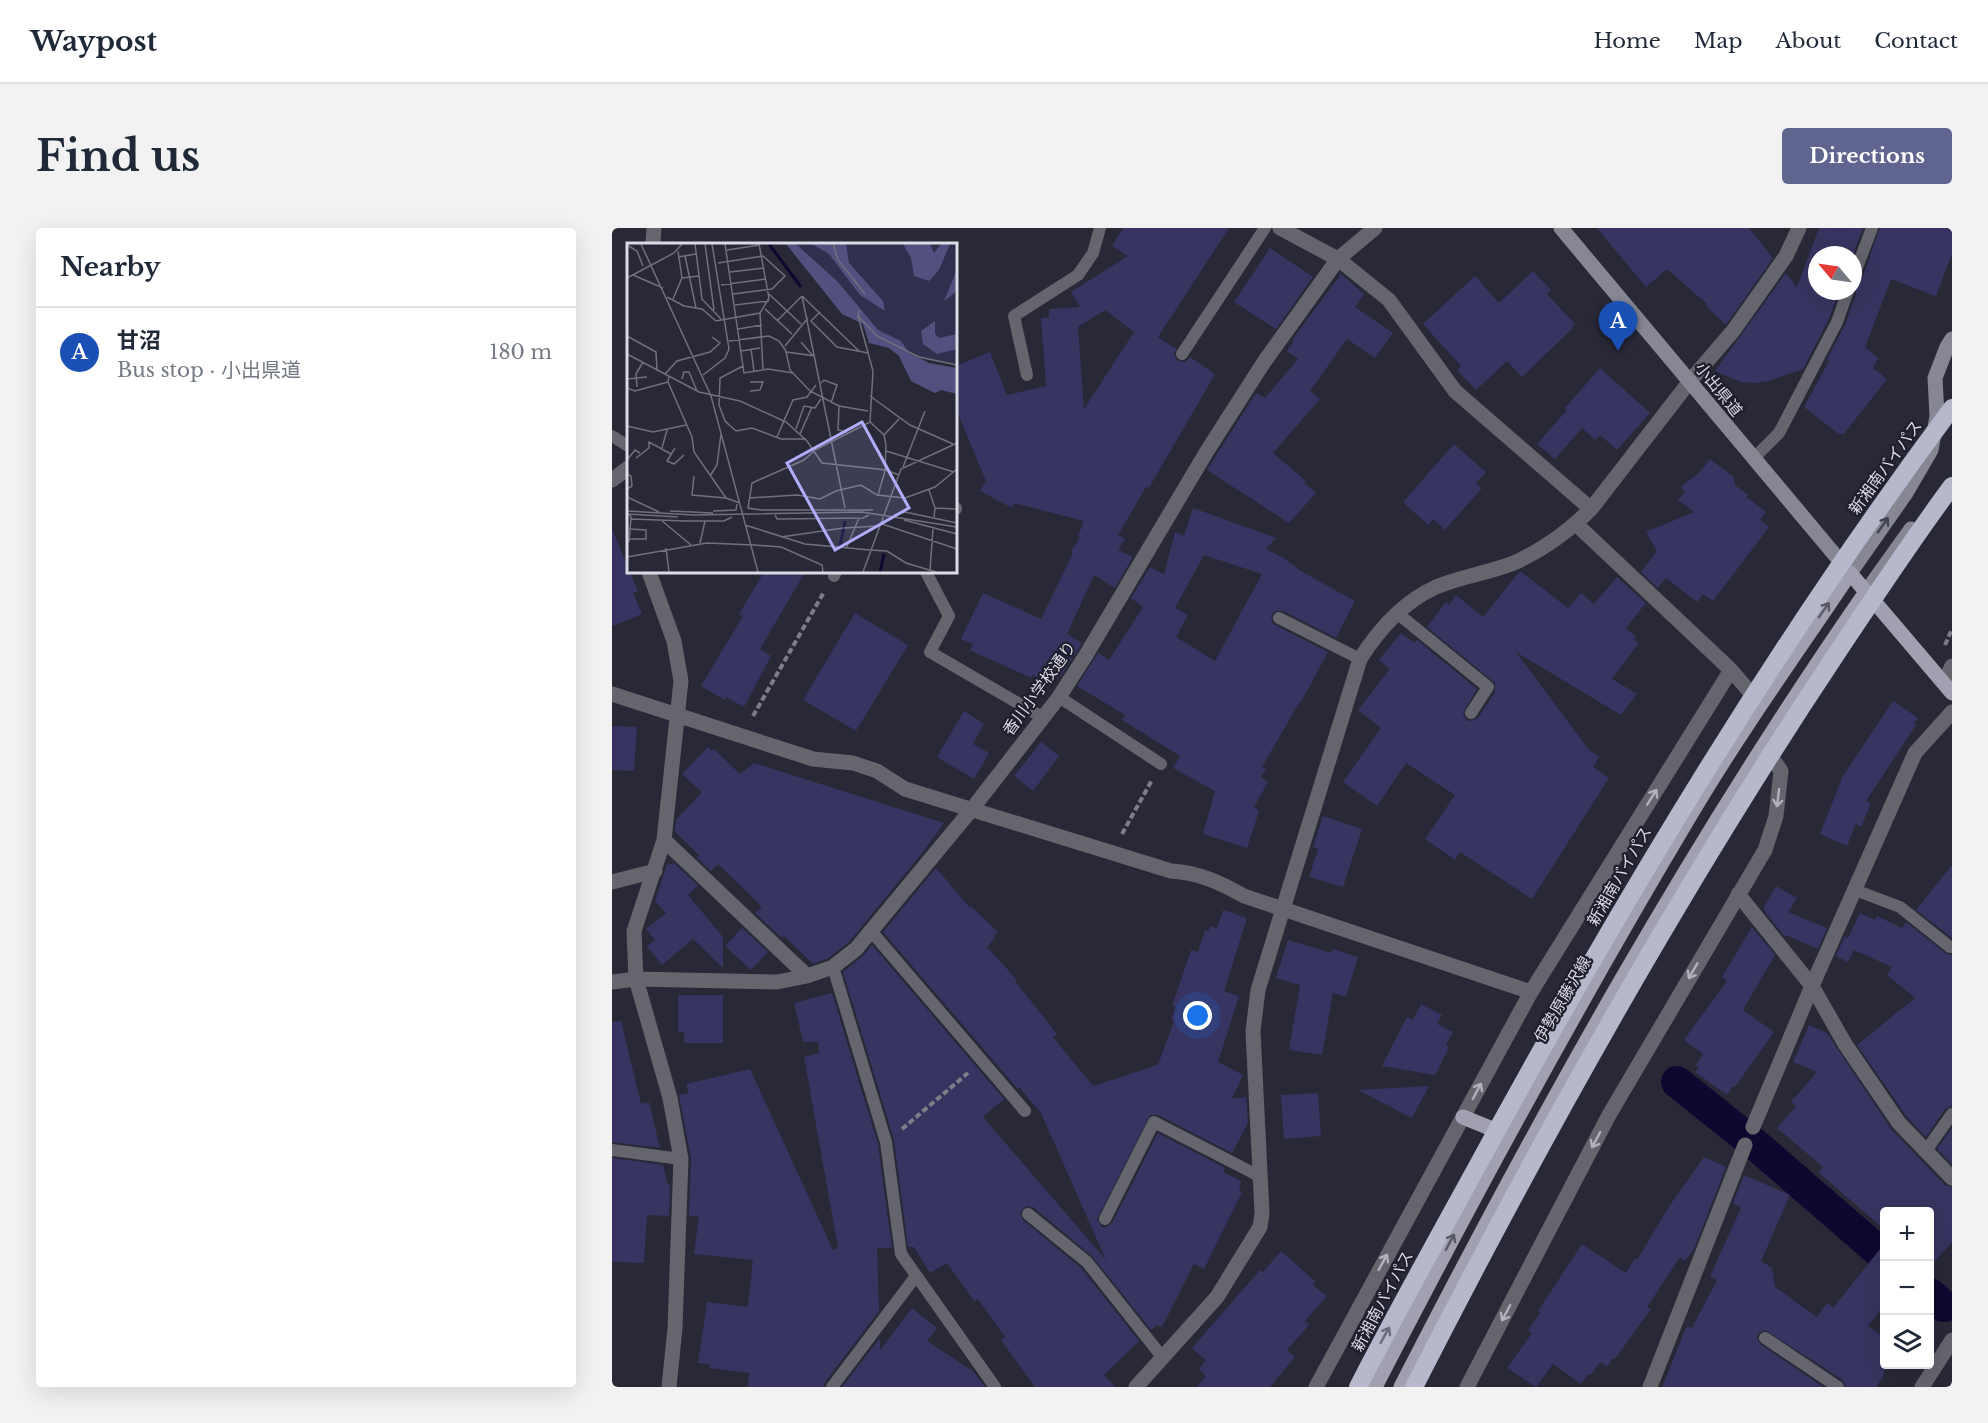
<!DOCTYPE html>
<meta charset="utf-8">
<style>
body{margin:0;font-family:"Libre Baskerville","Noto Sans JP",serif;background:#f2f2f3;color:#1f2937}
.controls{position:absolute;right:18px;bottom:18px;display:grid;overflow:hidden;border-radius:6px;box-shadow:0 6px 24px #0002}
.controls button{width:54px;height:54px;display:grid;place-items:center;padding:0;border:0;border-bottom:2px solid #e0e1e3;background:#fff;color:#1f2937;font:30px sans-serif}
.compass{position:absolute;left:1196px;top:18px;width:54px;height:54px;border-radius:50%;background:#fff;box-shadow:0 6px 24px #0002;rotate:299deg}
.you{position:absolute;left:586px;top:788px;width:21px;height:21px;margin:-15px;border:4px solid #fff;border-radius:50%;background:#1a73e8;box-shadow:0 0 0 9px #1a73e833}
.badge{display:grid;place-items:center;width:39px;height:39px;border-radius:50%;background:#60658f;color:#fff;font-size:20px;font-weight:700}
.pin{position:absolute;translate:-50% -50px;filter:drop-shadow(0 2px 3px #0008)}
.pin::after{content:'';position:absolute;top:32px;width:21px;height:18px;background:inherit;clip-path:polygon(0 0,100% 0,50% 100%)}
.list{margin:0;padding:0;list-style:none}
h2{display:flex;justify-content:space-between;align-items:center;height:78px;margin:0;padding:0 24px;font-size:26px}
h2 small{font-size:20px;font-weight:400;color:#747a83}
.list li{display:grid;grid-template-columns:39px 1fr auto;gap:18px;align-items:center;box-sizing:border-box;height:90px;padding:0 24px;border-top:2px solid #e0e1e3}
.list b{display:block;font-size:22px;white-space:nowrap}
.list p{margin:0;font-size:20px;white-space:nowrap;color:#747a83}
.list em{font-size:20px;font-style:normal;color:#747a83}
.icon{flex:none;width:33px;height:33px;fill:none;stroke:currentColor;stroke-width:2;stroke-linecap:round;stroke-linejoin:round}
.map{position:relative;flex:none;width:1340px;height:1159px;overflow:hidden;border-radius:6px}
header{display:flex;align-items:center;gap:36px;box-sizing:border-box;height:84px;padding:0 30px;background:#fff;border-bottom:2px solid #e0e1e3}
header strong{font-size:28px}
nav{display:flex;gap:33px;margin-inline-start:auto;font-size:21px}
.intro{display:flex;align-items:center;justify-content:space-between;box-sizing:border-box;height:144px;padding:0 36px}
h1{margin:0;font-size:42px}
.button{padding:15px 27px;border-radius:6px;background:#60658f;color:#fff;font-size:21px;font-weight:700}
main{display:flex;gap:36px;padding:0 36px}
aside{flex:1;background:#fff;border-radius:6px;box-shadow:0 6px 24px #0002}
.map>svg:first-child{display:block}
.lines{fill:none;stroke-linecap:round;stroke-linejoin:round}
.canal{stroke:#0f072f;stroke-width:32}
.building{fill:#373461;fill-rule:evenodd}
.path{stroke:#7d7d89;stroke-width:4;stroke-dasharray:6 3;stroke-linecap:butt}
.lane{stroke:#65656d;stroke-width:12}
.street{stroke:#65656d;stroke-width:15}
.secondary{stroke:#868793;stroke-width:15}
.primary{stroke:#a0a0b0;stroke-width:15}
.highway{stroke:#b7b8cb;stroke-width:18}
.oneway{stroke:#424350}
.oneway2{stroke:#585867}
.oneway3{stroke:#b2b2bc}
.oneway4{stroke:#6a6b7c}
.labels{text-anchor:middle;stroke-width:4.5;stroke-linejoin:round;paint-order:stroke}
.street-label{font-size:16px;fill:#dcdce6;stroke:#1e1e2c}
.inset-river{fill:none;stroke:#0f072f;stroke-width:3}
.inset-road{fill:none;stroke:#70707d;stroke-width:1.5}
.view{fill:#b0aefa;fill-opacity:0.15;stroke:#b0aefa;stroke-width:3}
.inset-edge{fill:none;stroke:#dcdce6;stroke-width:3}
</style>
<header>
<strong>Waypost</strong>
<nav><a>Home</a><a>Map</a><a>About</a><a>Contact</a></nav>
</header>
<div class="intro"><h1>Find us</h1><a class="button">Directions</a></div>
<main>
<aside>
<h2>Nearby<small></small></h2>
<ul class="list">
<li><span class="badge" style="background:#1a4fb4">A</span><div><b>甘沼</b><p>Bus stop · 小出県道</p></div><em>180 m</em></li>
</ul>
</aside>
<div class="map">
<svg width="1340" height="1159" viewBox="0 0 1340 1159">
<rect width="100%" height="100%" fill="#282837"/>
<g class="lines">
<path class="canal" d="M1065,854l80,64 127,110
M1318,1066l14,12"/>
</g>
<path class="building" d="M511,0h106l-71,109 18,12 -2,5 4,7 7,1 5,-5 25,17 -66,114 -3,-1 -28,48 7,4 -7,11 15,7 -18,31 -21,-13 -27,59 15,9 -21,33 -7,-4 -5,11 -17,-8 -1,3 -61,-28 3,-6 -12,-5 22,-46 58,26 32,-66 -2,-1 9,-15 -2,-1 6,-15 -70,-18 -2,5 -32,-17 6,-10 -30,-72v-43l34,-14 17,43 39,-9 -5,-68h8v-9l31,-2 -9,-15 57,-36 -16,-10zM493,82l29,22 -50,77 -6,-82z
M985,0h152l24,30 -47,67 -20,-19 1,-2 -40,-35 -21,18z
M1207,0h44l-10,27h-36v36h22l-10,28 -26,50 -34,12 -15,2 -13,-1 -26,-11 71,-98 11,14z
M1268,0h72v26l-16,42 -45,-17 -26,68 13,11 -5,10 14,11 -44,56 -2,-2 -2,1 -35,-27 26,-48 -4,2 19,-36 11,-31 -1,-8 6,-5z
M658,20l43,29 -37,52 -42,-27z
M921,43l18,19 -4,4 28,30 -3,2 1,2 -51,49 -15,-16 -31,29 -19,-20 4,-4 -38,-42 52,-48 24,27z
M729,46l23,20 -9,13 38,26 -18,25 -28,-19 -37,52 10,8 -47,54 33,28 -2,2 12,10 -27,30 -82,-53 49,-77 9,5 33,-39 -11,-8 7,-10 -2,-1z
M988,140l50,45 -33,37 -17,-15 -5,5 -13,-12 -27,31 -18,-15 30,-34 -2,-2z
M842,216l32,28 -10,11 6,5 -37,42 -12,-11 -5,6 -25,-23z
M1098,231l24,18 1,8 13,10 -2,2 20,15 -6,8 9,7 -56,74 -10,-7 -6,8 -31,-24 -8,10 -17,-16 16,-21 -11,-19 48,-20 -16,-12 7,-8 -4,-6 17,-12z
M581,280l83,30 -10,11 23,12 -1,1 10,6 -1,1 58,32 -19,37 -53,-27h-8l-4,4 1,7 3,3 53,27 -27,50 -1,-1 -38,66 4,2 -5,8 7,5 -14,25 5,4 -12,37 -44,-14 12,-43 -42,-23 7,-12 -58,-36 3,-5 -48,-29 21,-33 11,7 34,-53 -12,-9 19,-31 14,7 11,-42 9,4zM592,327l58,19 -47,87 -39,-24 12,-22 -13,-7z
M0,301l26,62 -5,2 9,21 -30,12z
M908,343l48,37 13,-15 13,11 23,-27 29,26 -20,25 10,9 -2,3 5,3 -27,36 25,15 -16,21 -105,-63 73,98 10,7 -6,10 16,11 -77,121 -72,-47 -5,8 -30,-21 30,-44 -49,-32 -29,43 -34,-24 38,-54 -23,-18 32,-41 -11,-9 22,-27 13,10 3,-3 60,49 -14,24 3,7 4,1 8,-3 17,-26v-9l-68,-56 19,-25 3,3 7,-10 27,22z
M152,344h41l-45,77 11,7 -27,51 -18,-10 -1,3 -24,-14 42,-70 -4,-2z
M243,385l53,32 -52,86 -53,-31z
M1281,473l25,17 -4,6 2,1 -50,76 5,2 -10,24 -5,-3 -9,22 -27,-12 23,-58z
M352,483l20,13 -11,20 16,9 -15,26 -37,-22z
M0,498l25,1 -3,44 -22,-1z
M429,514l18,14 -26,35 -19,-15z
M96,519l4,4 2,-2 26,25 14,-11 190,60 -21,29 -74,90 -21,16 -15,6 -29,-28 -2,2 -27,-25 7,-6 -44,-43 -7,7 -15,-14 4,-1 -25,-24 1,-12 26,-28 -20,-18z
M711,588l39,13 -19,58 -34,-10 9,-28 -5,-2z
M62,635l24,22 -10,10 35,42v31l-30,-29 -31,26 -15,-19 8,-6 -9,-11 20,-16 -11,-12 12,-36z
M1340,637v73l-36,-28z
M324,640l34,40 1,-2 27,26 -5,4 2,2 -8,9 30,33 -2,1 42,53 -4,3 40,49 65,-21 16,-44 -3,-1 5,-13 -4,-1 19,-56 7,2 7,-22 4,1 1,-5 7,3 6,-19 24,8 -23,73 15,5 -21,66 25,13 -11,23 14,-1 2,26 -16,30 -74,-38h-8l-53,104 5,8h4l6,-4 46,-90 67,35 -2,4 18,9 -2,9 3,2 -38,77 -10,-5 -32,63 -5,-2 -6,5 -59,-74 -59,-49 -7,-1 -6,6 3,8 58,48 58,73 -35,34 11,12h-80l-34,-47 4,-3 -27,-38 -4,2 -27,-38 -17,10 -16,-26h-6l-14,-107 -51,-168 19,-15 10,-12 132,154 -21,18 123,143 -65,-147 -22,-26 -2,1 -134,-156z
M1164,658l21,12 -9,14 39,16 -9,21 -32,-14 -1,2 -22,-28z
M1248,685l15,7 2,-4 25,12 4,-6 39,31 7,2v151l-7,3 -19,28 -19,-20 -50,-72 58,-47 -28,-23 5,-8 -38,-17 -6,12 -12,-6 9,-20 3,2z
M1140,699l23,28 -32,55 31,22 -39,55 -2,-1 -6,9 -32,-23 4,-5 -3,-2 7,-11 -19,-14 43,-59 -5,-4z
M130,700l26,24 -17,18 -26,-24z
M676,712l44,13 1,-4 25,8 -12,40 -13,-4 -11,62 -33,-5 11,-65 -24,-7z
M220,765l46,151 14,104h-15l2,63 -54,71 -1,5h-76l1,-14 -40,-5 1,-4 -12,-1 9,-61 41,5 5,-47 -59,-6 5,-38h-10l2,-58 -12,-63 10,-2 -3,-9 64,-15 83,181 5,-2 -34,-191 15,-4 -1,-11h-15l-9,-39z
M66,767h45v48h-39v-11h-6z
M809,776l21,11 -5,9 16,8 -7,13 3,2 -14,28 -53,-9 25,-49 6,3z
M9,793l20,83 8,-2 11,46 -48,-6v-120z
M1197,797l18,8 64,96 54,56 7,2v55l-23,26v-56h-45v17l-65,-56 4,-6 -46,-39 19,-22 -5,-4 26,-30 -24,-10z
M817,858l-17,32 -54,-28z
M706,865l3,43 -37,3 -3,-44z
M1340,900v36l-15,-15z
M1092,929l22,10 -32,82 -9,12 -5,-4 -33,50 4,2 -36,50 -2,-1 -6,9 -7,-5 -9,13 -3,-1 -7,10 -28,-20 -17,23 -29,-19 25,-35 -4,-3 12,-17 -2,-2 44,-67 44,29 9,-15 2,2 31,-52z
M0,930l51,7 5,20h2l-1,31 -22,-1 -3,48 -32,-1z
M1132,947l46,20 -29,66 11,7 3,19 42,30 10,-14 6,5 51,-64v62l-16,20 16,11v38l-8,12h-30l-3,-7 -78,-50 -6,3 -2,4 3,7 63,43h-161l25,-61 5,2 25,-48 -7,-4 31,-68 -8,-5z
M669,1023l34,30 -2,4 14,11 -22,25 4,4 -22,25 8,7 -25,30h-73l9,-11 -7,-7 7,-9 -14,-12 68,-78 3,2z
M300,1080l25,20 -10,13 47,31 11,15h-143l38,-49v12z"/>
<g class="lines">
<path class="path" d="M1333,417l7,-16
M141,488l71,-124
M510,606l30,-54
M290,901l66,-56"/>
<path class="lane" d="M1241,50l19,-50
M570,126l83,-126
M415,147l-13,-59 64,-41 15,-22 7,-25
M0,208l16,10
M1141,231l26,-26 58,-111 11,-31
M344,281v-1
M314,344l23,44 -19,36 112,65
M222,348l2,-4
M785,385l91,74 -17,26
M667,390l81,41
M447,469l102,67
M1243,662l45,17 50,40
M259,703l154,180
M221,739l53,175 15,112 94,133
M0,922l69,9
M1313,924l27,-38
M416,986l59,48 76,96
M493,991l49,-97 107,55
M1153,1110l73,49
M220,1159l84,-111"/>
<path class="street" d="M668,0l58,31 51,41 66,91 136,118
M41,16l1,-16
M0,252l16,-12
M964,296l155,146 29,34
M37,344l25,69 7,40 -17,159 -30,91 2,48 34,119 11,61 -6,169 -6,59
M1332,455l8,-17
M0,466l201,65 40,4 24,8 28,18 266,82c29,2 48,11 73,25l287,96
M52,612l143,136
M0,654l43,-11
M1126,666l74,92 33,58 54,79 53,55
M0,754l24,-3 141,3 30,-6 26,-9 23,-18 116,-140 87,-112 27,-42 121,-204 57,-89 74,-103 37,-31
M1141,899l59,-141 103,-233 37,-41
M524,1159l81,-90 43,-70 2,-14 -9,-182 5,-41 102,-331c19,-30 43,-57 76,-72 26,-11 54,-14 80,-25 28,-13 53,-31 75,-53l99,-128 43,-50 53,-75 13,-28
M704,1159l215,-395 200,-322
M855,1159l142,-272 156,-265 11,-34 5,-45 -16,-23
M1038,1159l95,-242
M1310,1159l30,-47"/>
<path class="secondary" d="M949,0l289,345 56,-80 25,-43 6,-34 -2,-38 12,-31 5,-8
M1254,364l45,-63"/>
<path class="primary" d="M851,889l44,18
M763,1159c99,-192 202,-382 313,-568 50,-85 107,-164 162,-246l102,120
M789,1159c140,-273 290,-543 465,-795"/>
<path class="highway" d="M746,1159c37,-72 76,-142 115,-213 144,-265 299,-524 479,-766
M802,1159c128,-251 265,-497 421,-731 38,-57 76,-115 117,-170"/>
</g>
<defs><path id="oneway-shaft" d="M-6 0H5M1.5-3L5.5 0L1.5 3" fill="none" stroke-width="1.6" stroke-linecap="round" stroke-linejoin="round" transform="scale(1.5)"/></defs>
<use class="oneway" href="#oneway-shaft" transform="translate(1271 297) rotate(-55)"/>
<g class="oneway2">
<use href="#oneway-shaft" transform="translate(1212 382) rotate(-55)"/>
<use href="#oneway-shaft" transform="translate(838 1014) rotate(-62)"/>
</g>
<g class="oneway3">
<use href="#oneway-shaft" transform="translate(1040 569) rotate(-58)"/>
<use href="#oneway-shaft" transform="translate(1166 570) rotate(97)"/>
<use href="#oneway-shaft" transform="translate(1081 743) rotate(120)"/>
<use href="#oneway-shaft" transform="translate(865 863) rotate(-62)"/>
<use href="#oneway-shaft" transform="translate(984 912) rotate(118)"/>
<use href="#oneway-shaft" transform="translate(771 1034) rotate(-61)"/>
<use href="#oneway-shaft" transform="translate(894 1085) rotate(118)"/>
</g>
<use class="oneway4" href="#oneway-shaft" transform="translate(773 1107) rotate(-61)"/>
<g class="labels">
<g class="street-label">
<text transform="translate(1107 161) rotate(51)" y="6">小出県道</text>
<text transform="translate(1273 239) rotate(-54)" y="6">新湘南バイパス</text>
<text transform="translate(427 460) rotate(-54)" y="6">香川小学校通り</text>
<text transform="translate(1007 648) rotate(-60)" y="6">新湘南バイパス</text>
<text transform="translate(950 771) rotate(-60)" y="6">伊勢原藤沢線</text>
<text transform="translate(770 1073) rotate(-62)" y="6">新湘南バイパス</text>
</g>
</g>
<g transform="translate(15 15)">
<rect width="330" height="330" fill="#282837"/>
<path d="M166,1h164v120l-35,-6 -42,-23z" fill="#302f4e"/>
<path d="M159,1h10l42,38 40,48 23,11 8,12 20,10 28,5v26l-16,-4 -6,3 -24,-12 -12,-25 -10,-8 -20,-5 -6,-19 -21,-10zM185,1h34l3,19 34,38 2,10 -25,-16 -31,-41zM276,1h27l4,9 7,-9h9l-11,26 -10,11 -15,-5 -3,-18zM330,17v31l-13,10 12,-29zM308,78v13l4,4 18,-4v15l-20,5 -14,-10 -2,-13z" fill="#52507f"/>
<path class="inset-river" d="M142,1l32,43M213,303l5,-25M253,329l4,-18"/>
<path class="inset-road" d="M14,1l70,152 47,176M68,1l7,55 19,20M78,1l9,66M98,1l19,129 24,-4 25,4M206,1l5,16 27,34M0,2l10,6 6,15M100,7l33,-5M51,8l4,27M58,13l11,52M51,14l18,-3M91,20l45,-7 22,20 -13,13 -39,5M103,29l34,-4M6,32l30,13M0,35l47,-25 8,-9M94,42l45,-6M142,51l32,30M175,53l43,212M175,53l57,55M40,54l17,9 18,3 14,12 44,-8 9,-15 -10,-54M46,56l9,-21 17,-2M108,62l34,-4M138,66l27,25M232,67l-1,6 19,20 42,21 38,8M193,69l-9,9 26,26 31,6M133,70l3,56M231,73l15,55 -3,51 14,13 2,10 -1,26 -7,24M150,78l25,-25M111,86l24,-4M0,93l29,16 1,19M102,98l40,-5 10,5 7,10M174,99l12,14M158,103l23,-28M124,106l3,22M114,108l19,-3M0,111l72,38 41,9 46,21 21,19 15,22 64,7 13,5M188,113l-29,-4 4,18 20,21 29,15 29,5M116,123l-23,12 -1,27 6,16 11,10 16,-3 29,11h25M38,131l12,-13 33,-9 10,-9 -8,-6M76,132l22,-17 4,-9 -17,-105M42,133l-1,6 24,55 2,15 32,46 14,5M0,136l20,-2M55,136l2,-7h5l8,19M194,140l3,-3 13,5 -6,18M10,144l-1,-13 7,-12M0,145l8,3 33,-9M123,148l10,-1 3,-8h-13M243,153l40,29 43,19M212,163l-1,24 9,2M0,183l26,6 33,-7M169,186l8,-23 11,2 6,-9M173,191l12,-27M257,192l15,-16M150,194l16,-37 14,-3 9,-12M35,205l5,-18M48,205l-8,13 7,3 10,-9M259,208l68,21M9,215l13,-10v-6l22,12M0,217l8,-10 5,3M276,224l22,-56M0,231l4,2 1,10 -5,3M67,233l-2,19 34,3M83,233l7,-11 4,-31M302,247l6,18 -1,10M0,254l32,15M122,255l48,-3 23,4 16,-8 25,-6 16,10 28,3 30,-11 22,-18M308,265l22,1M134,267l-13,-2 4,-25 52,-23 11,-10 55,-28M134,267h112M0,268l66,4 169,-3 95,15M43,268l43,2M86,268l23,-1 1,-6M0,271l51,3M2,271l3,5 53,2h39l8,-4M148,272l2,4 86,-1 6,-3M267,272l11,-3 52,11M34,277l30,25M277,277l53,14M255,281l75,25M118,282l60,19 65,6M217,285l35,-2M154,294l62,-9M2,296h17v-9l-17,-1M2,299l2,-24M73,300l5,-22M39,305l3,24M219,306l13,-31M243,307l17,1 19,12 30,9M0,314l80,-14 47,2 27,2 41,18 1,7M303,327l3,-41M236,329l38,-103 56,-26"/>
<path class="view" d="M235,179l47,86 -74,42 -48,-87z"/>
<rect width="330" height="330" class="inset-edge"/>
</g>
</svg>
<div class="controls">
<button>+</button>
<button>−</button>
<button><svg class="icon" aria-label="layers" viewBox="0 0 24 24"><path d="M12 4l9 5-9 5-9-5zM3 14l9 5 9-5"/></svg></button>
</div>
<svg class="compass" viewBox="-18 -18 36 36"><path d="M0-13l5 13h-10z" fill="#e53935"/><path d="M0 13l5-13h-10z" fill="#747a83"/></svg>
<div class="you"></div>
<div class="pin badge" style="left:1006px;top:123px;background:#1a4fb4">A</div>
</div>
</main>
